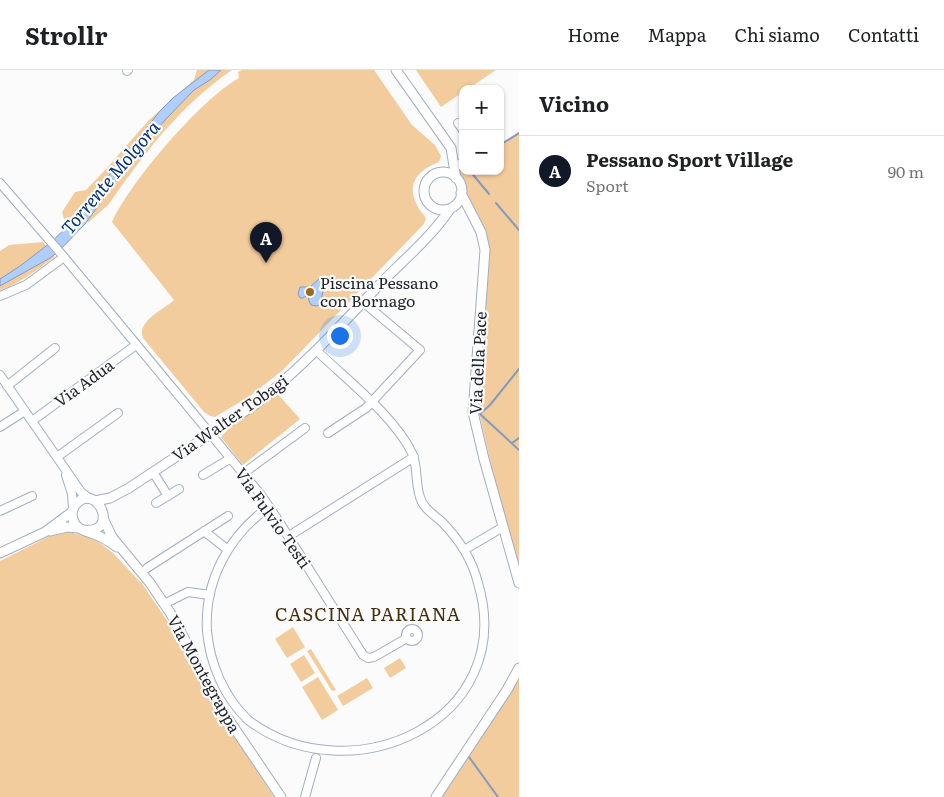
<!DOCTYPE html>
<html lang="it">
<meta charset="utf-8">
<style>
body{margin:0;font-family:Literata,serif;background:#f2f2f2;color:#202124}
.controls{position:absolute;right:15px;top:15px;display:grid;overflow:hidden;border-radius:10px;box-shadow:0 1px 4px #0004}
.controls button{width:45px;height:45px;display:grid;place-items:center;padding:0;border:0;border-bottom:1px solid #e0e0e0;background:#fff;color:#202124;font:25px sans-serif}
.you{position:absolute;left:339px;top:265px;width:18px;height:18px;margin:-12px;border:4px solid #fff;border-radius:50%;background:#1a73e8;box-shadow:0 0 0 8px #1a73e833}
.badge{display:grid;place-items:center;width:32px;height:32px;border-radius:50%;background:#111827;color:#fff;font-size:16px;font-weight:700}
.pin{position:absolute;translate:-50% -41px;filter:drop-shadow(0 1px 2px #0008)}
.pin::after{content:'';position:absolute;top:26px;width:18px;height:15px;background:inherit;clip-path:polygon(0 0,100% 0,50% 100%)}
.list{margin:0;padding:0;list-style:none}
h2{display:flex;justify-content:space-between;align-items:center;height:65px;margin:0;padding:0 20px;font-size:21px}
h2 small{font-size:16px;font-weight:400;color:#757577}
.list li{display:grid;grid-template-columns:32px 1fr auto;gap:15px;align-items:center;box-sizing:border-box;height:70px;padding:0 20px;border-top:1px solid #e0e0e0}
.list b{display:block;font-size:19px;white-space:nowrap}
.list p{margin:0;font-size:16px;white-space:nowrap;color:#757577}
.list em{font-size:16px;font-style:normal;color:#757577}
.map{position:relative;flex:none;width:519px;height:727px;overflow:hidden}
header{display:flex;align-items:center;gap:30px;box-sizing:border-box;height:70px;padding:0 25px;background:#fff;border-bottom:1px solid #e0e0e0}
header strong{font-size:24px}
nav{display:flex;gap:28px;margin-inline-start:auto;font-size:18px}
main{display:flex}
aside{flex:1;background:#fff}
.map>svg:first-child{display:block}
.green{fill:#f3cc9d}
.water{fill:#b0cefc;stroke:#849bbd}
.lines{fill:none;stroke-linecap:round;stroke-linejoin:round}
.stream{stroke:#849bbd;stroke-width:2}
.minor-casing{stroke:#a1aec1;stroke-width:10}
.tertiary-casing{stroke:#a1aec1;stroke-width:11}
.minor{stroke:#fff;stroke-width:8}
.tertiary{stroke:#fff;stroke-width:9}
.poi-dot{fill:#9b681e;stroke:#fbfbfb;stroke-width:2}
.labels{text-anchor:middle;stroke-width:4.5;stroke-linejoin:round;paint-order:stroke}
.poi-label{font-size:16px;fill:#1f242b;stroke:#fbfbfb;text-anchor:start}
.street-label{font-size:16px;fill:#1f242b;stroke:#fbfbfb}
.water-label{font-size:18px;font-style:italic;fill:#053474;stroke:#fbfbfb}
.neighbourhood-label{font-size:18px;letter-spacing:1px;fill:#472f0c;stroke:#fbfbfb}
</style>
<header>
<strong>Strollr</strong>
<nav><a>Home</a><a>Mappa</a><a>Chi siamo</a><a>Contatti</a></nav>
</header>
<main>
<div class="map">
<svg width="519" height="727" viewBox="0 0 519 727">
<rect width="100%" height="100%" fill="#fbfbfb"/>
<path class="green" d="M197,0h35c-52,36 -87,82 -123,134l-20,18 -25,-3 -2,-7 13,-20 11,-2 20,-21 42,-48 46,-41z
M242,0h132l38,55 23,20 6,11 -2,6c-19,7 -34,21 -22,43 2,6 7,8 9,14l-3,6 -140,145 -33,26 -35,21 -5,-1 -6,-4 -61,-74c-7,-17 22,-29 31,-38l-62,-78c19,-41 88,-122 127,-144l-1,-6z
M416,0h80l-28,19h-5v3l-22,15z
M519,63v438l-16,-54 -24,-105 4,-107 5,-39 -23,-70v-13l-7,-15 1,-11 4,5v9h37v-26z
M43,172l12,15c-18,12 -35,27 -55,33v-39l9,-6z
M276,322l24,27 -57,46 -22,-28 10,-11z
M70,462l26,8 17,13 30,32 39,58 24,50 68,104h-274v-236l50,-25z
M293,557l12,20 -18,11 -12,-19z
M311,579l25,41 -4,1 -25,-40z
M304,585l11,18 -14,9 -11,-18z
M400,588l6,10 -16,10 -6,-10z
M318,607l20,33 -16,10 -20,-33z
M519,607v120h-80z
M367,608l6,10 -30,18 -6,-10z"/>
<path class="water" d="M209,0h12l-11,10 -16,10 -29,30 -34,40 -46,64 -26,27 -9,7 -50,28v-7l20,-13 30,-23 36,-34 26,-38 48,-60 13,-13z
M324,208l4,2v5l-5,6 -3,14 -4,1 -5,-1 -2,-4 -1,-6 -5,3h-3l-2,-4 2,-7h10l9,-8z"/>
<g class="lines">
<path class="stream" d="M500,75l19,-12
M470,101l19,23
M496,133l23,27
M481,343l9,-8 29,-36
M480,344l39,36
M512,373l7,-5
M469,687l29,40"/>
<g class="minor-casing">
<path id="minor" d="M127,1l1,-1
M458,53l5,7
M455,97l8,-5
M0,113l64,74 197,238 15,22 87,138 5,3 6,-1 33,-19
M0,226l26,-11 38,-28
M0,305l81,117 9,7
M7,316l48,-38
M32,351l104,-76
M0,357l25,-16
M328,363l38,-25 54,-58 -57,-48
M57,387l61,-44
M153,402l15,24
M244,403l61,-45
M66,405l6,19 1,15
M203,405l28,-17
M156,433l23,-14
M269,437c-40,28 -65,74 -62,124 3,33 17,66 41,89 102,77 271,1 230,-137 -6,-24 -20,-45 -37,-62 -7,-6 -15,-11 -19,-19 -8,-15 -3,-34 -10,-49 -18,-37 -65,-73 -95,-102
M0,441l32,-15
M204,461l24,19
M289,466l125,-79
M464,480l39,-23
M147,498l81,-52
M164,534l24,-12 22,3
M406 565a6 6 0 1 1 12 0a6 6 0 1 1-12 0Z
M305,727l11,-39"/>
</g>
<g class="tertiary-casing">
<path id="tertiary" d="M396,0l55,78 5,30
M424 121a19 19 0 1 1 38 0a19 19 0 1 1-38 0Z
M461,123l20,39 4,18 -12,162 11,47 35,124
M95,431l15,-3 19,-10 128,-85c46,-36 85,-79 125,-121 23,-23 50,-46 68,-73
M103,448l9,19 38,46 21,31 13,24 28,57 69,102
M84,460c37,4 13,-49 -8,-26 -3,4 -5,10 -3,15 1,4 3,7 6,9 4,3 10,4 15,6 8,3 16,8 23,13
M50,461l17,-4 12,1
M0,483l45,-21 27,-20
M436,727l71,-107 12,-22"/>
</g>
<use href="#minor" class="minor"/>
<use href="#tertiary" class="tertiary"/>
</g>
<circle class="poi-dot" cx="310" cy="222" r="5"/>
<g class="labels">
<g class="poi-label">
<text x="320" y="219">Piscina Pessano<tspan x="320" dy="18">con Bornago</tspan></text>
</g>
<g class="street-label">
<text transform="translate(478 293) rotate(-87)" y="6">Via della Pace</text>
<text transform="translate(84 313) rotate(-36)" y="6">Via Adua</text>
<text transform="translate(230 348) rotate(-35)" y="6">Via Walter Tobagi</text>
<text transform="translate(273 448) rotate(55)" y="6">Via Fulvio Testi</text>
<text transform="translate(204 604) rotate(61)" y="6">Via Montegrappa</text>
</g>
<g class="water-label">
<text transform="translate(111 108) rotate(-50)" y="6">Torrente Molgora</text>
</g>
<g class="neighbourhood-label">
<text x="368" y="551">CASCINA PARIANA</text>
</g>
</g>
</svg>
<div class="controls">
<button>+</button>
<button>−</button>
</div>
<div class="you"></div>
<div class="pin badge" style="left:266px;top:193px">A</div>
</div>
<aside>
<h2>Vicino<small></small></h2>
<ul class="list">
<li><span class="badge">A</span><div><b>Pessano Sport Village</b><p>Sport</p></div><em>90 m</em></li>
</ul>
</aside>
</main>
